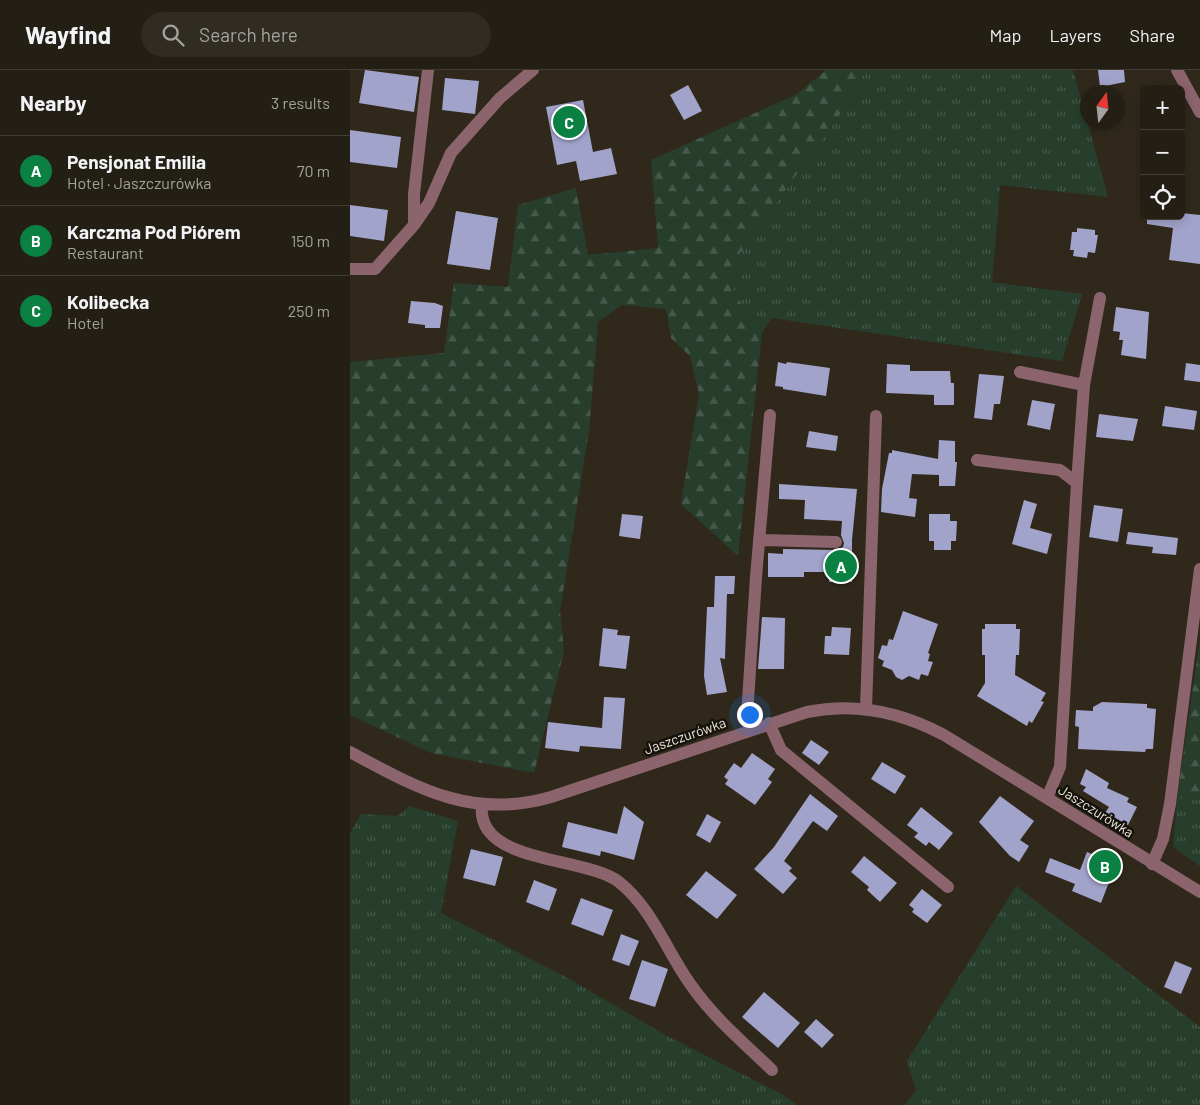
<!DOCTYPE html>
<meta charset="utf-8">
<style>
body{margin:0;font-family:Barlow,sans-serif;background:#302c22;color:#f1f3f6}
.controls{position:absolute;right:15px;top:15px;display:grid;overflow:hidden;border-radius:8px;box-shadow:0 2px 12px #0003}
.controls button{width:45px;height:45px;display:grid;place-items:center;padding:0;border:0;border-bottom:1px solid #413d34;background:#241f14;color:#f1f3f6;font:25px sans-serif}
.compass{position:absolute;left:730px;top:15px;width:45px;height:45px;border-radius:50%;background:#241f14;box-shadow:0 2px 12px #0003;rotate:15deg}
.you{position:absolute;left:399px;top:644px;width:18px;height:18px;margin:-12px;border:4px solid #fff;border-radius:50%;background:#1a73e8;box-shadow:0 0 0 8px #1a73e833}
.badge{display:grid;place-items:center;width:32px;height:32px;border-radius:50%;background:#0b8043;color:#fff;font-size:16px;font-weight:700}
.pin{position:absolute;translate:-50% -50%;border:2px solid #fff;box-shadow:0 1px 5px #0006}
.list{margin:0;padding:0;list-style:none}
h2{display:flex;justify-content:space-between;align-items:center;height:65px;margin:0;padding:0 20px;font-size:21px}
h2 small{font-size:16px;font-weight:400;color:#a3a2a0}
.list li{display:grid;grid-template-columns:32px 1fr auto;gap:15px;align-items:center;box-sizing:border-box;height:70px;padding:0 20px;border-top:1px solid #413d34}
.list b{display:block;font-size:19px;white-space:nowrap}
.list p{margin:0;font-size:16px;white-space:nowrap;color:#a3a2a0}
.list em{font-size:16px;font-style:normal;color:#a3a2a0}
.icon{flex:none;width:28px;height:28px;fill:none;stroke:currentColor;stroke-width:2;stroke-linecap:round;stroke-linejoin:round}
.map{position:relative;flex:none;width:850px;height:1035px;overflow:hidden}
header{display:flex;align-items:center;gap:30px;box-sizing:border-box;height:70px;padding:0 25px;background:#241f14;border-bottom:1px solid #413d34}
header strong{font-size:24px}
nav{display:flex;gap:28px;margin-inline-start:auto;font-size:18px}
.search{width:350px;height:45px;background:#302c22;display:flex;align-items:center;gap:12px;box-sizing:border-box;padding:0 18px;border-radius:28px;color:#a3a2a0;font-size:19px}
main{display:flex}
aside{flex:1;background:#241f14}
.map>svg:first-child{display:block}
.grass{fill:url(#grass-tufts)}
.forest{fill:url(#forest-firs)}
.building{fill:#a1a3cb}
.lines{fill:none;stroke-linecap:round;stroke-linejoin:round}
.minor{stroke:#8b646e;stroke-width:12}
.labels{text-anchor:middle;stroke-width:5;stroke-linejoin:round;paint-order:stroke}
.street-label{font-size:14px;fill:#ebe7dd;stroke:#15120c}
</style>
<header>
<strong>Wayfind</strong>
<div class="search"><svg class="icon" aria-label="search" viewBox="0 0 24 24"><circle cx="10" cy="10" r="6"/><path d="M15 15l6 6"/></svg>Search here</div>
<nav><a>Map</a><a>Layers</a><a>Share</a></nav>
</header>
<main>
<aside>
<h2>Nearby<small>3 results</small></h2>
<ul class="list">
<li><span class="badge">A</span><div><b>Pensjonat Emilia</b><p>Hotel · Jaszczurówka</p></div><em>70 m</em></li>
<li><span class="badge">B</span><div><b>Karczma Pod Piórem</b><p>Restaurant</p></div><em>150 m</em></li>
<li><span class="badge">C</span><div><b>Kolibecka</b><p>Hotel</p></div><em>250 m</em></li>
</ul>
</aside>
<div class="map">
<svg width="850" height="1035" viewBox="0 0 850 1035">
<defs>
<pattern id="grass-tufts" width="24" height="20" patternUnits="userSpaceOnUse" patternTransform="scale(1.25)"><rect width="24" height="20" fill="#273e2d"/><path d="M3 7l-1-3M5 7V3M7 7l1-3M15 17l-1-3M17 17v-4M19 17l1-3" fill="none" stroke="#465a4b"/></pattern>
<pattern id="forest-firs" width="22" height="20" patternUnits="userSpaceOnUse" patternTransform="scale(1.25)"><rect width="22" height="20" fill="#273e2d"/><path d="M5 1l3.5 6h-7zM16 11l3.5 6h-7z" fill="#465a4b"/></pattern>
</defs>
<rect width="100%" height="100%" fill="#30291b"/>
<path class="grass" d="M516,0h207l35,127 -108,-12 -8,97 90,12 -20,67 -290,-43 -10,14 -29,-41 7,-38 101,-140z
M827,728l23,2v66l-27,-19z
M59,736l49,15 -17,92 123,63 105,61 111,56 17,12h-447v-272l11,-19 37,2z
M666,816l184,141v78h-295l11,-15 -9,-29z"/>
<path class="forest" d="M476,0h40l-25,43 -101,140 -7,38 29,41 -24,224 -57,-52 18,-110 -9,-38 -19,-18 -5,-29 -44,-4 -24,17 -9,108 -29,181 4,40 -30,122 -103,-20 -81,-38v-353l94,-9 10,-70 54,4 10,-82 58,-17 12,67 70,-7 -7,-88 146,-66z
M850,569v161l-23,-2z"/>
<path class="building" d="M15,0l54,7 -5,35 -55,-9z
M748,0h26l1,12 -25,5z
M95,8l34,3 -4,33 -33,-4z
M338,15l14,26 -18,9 -14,-25z
M233,30l10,52 18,-4 6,26 -37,7 -4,-20 -19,4 -11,-58z
M0,60l51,7 -4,31 -47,-6z
M0,135l38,5 -4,31 -34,-5z
M106,141l42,7 -8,52 -43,-6z
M831,143l19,2v49l-31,-4 4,-32 -26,-4v-8h34z
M727,158l18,2v5h3l-3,18 -7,-1 -1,6 -14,-2 1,-6h-4l2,-18h5z
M61,231l24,2 8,3 -3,22h-15v-3l-17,-2z
M766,237l33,5 -3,47 -25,-4 2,-15h-4l1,-8 -7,-1z
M428,292l8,2 1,-2 43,6 -4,28 -43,-7v-2l-8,-1z
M836,293l14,2v17l-16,-2z
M537,294l23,1v6h40l1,12h3v22h-20v-10l-48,-2z
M629,304l25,2 -4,28h-6l-2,16 -18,-2z
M682,330l23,4 -5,26 -23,-5z
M815,336l32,5 -3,19 -32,-4z
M749,344l39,5 -5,22 -37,-4z
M459,361l29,5 -2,15 -30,-4z
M589,370l16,1v21h2l-2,24h-16v-11l-27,-1 -3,24 8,1 -2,18 -34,-5 1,-23 7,-36h3v-3l46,9z
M429,414l78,5 -5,51v42h-23v-10h-25v5h-36v-24l15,1v-5l53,1 7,-3 1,-4 -3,-8 1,-14 -38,-2 1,-19 -26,-1z
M674,430l13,4 -7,24 22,6 -5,20 -35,-10z
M744,435l29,4 -5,33 -29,-5z
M272,444l21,2 -3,23 -21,-3z
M579,444h21v7h7l-1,20h-5v9h-17v-9h-5z
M778,462l50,6 -2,17 -24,-2 1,-6 -27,-3z
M365,506h20l-1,18h-7l-2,65 -5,-1 7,34 -20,3 -3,-19 3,-69h7z
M553,541l35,13 -10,29 2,1 -2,7 5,1 -5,14 -7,-2 -2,6 -10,-4 -7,4 -6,-3 -4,-7 -10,-4 2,-5 -6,-3 4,-13 5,1 2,-7 4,1z
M412,547l23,1 -1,51h-26z
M635,554h31v5h4l-1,26h-3l-1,20 31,18 -5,8 3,1 -12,21 -3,-2 -2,5 -50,-30 8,-13v-28h-3v-26h3z
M482,557l19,1 -2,27 -25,-1 1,-18h6z
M253,558l15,2 -1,5 13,1 -4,33 -27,-3z
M254,627l21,1 -4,51 -41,-3 -1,6 -34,-4 3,-26 54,6z
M752,632l45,2v4l9,1 -3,40h-7l-1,3 -67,-3 1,-22 -4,-1 1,-16 17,1v-4z
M461,670l18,12 -10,13 -17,-12z
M402,683l23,16 -7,10 4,3 -17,23 -30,-21 3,-4 -4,-3 10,-14 7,5z
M532,692l24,14 -11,18 -24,-15z
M736,699l23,14 -2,5 22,10 -2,4 10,5 -9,18 -23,-12 4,-6 -26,-16 3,-4 -6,-3z
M460,724l28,22 -11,15 -14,-10 -29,40 8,7 -3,3 8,7 -14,16 -29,-25 20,-22z
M650,726l34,25 -14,19 9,6 -10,16 -9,-6 -31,-34z
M274,736l20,16 -10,38 -33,-9 -1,5 -38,-9 6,-25 49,12z
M571,737l32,26 -14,17 -10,-8 -3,4 -12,-9 4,-4 -11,-8z
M357,744l14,8 -11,21 -14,-8z
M121,779l32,8 -8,29 -32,-8z
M737,782l29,12 -15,39 -29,-12 3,-7 -30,-12 5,-14 30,12z
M514,786l33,27 -17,19 -13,-12 2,-3 -18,-15z
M356,801l31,24 -20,24 -31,-24z
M184,810l23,9 -8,22 -23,-9z
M572,819l20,16 -15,18 -15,-11 2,-3 -5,-4z
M231,828l32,12 -10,26 -32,-12z
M271,864l18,7 -10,25 -17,-6z
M292,890l26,9 -13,38 -26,-8z
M825,891l17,7 -11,26 -17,-7z
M414,922l36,31 -22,25 -36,-31z
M466,949l18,16 -12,13 -18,-16z"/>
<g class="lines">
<path class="minor" d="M827,0l23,42
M64,155v-31l14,-124
M0,199h25l39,-44 15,-22 22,-50 49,-55 33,-28
M670,302l64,13
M627,390l83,10 17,13 -17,284 -13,31
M727,413l7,-98 16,-87
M409,470l77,2
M516,639l10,-293
M419,653l12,27 167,137
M400,659l-3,-13 9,-139 14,-162
M0,682c67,36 122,68 201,45l256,-85c49,-10 94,0 137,23l256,157
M132,735c-7,59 103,51 137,77 33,26 48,70 72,103 22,32 53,58 81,85
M802,794l11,-25 7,-35 30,-235"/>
</g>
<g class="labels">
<g class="street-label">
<text transform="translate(335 666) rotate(-19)" y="5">Jaszczurówka</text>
<text transform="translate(746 741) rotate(32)" y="5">Jaszczurówka</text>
</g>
</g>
</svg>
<div class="controls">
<button>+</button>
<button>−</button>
<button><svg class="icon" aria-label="locate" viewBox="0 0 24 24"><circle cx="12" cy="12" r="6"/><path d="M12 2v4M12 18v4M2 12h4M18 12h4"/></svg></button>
</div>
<svg class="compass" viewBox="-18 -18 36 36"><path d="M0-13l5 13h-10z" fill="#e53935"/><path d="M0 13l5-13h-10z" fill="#a3a2a0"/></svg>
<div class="you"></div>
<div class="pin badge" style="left:491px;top:496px">A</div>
<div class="pin badge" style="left:755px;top:796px">B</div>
<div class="pin badge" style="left:219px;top:52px">C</div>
</div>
</main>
